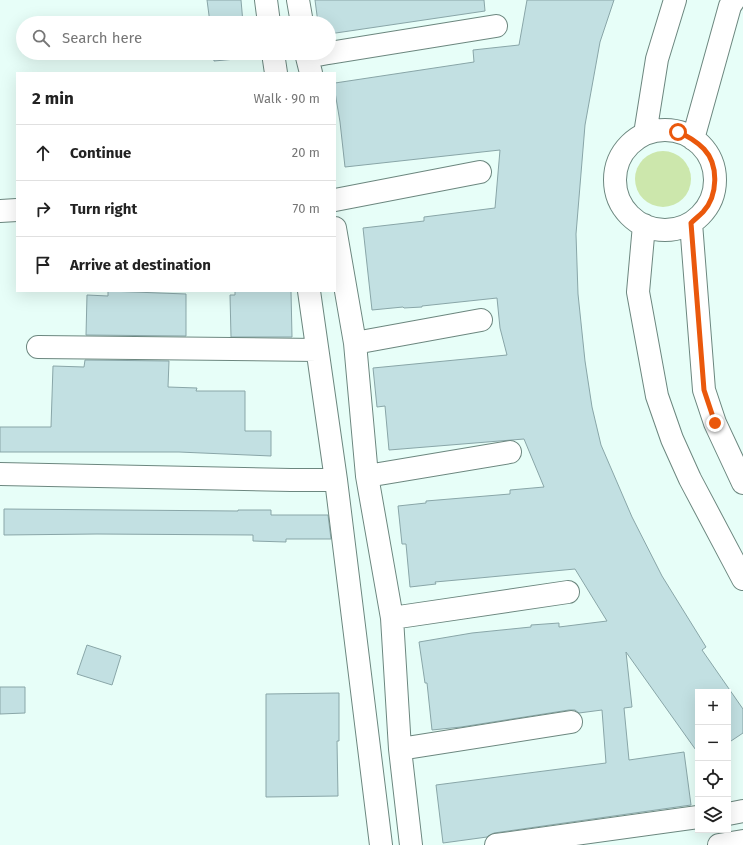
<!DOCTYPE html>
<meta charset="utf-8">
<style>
body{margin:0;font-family:"Fira Sans",sans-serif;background:#f2f2f2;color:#222}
.controls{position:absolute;right:12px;bottom:12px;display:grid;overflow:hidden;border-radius:0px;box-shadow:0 4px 16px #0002}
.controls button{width:36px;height:36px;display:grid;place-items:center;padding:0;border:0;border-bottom:1px solid #e0e0e0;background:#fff;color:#222;font:20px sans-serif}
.stop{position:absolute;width:12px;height:12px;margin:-9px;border:3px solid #ea580c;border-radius:50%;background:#fff}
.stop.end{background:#ea580c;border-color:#fff;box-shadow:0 1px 4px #0008}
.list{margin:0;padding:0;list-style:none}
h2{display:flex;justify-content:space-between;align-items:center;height:52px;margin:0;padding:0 16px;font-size:17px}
h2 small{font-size:13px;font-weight:400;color:#767676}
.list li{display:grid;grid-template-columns:26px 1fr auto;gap:12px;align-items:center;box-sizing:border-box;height:56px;padding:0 16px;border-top:1px solid #e0e0e0}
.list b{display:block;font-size:15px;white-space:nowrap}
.list em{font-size:13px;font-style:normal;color:#767676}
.icon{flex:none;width:22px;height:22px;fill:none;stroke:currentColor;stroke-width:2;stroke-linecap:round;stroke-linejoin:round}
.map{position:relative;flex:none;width:743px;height:845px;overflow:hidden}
.search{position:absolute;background:#fff;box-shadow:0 4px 16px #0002;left:16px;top:16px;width:320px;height:44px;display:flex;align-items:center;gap:10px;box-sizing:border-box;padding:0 14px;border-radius:22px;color:#767676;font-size:15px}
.panel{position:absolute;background:#fff;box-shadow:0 4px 16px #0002;left:16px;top:72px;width:320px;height:220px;border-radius:0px}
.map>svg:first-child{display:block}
.green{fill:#cce7ac}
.building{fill:#c2e0e2;stroke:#89a6a8}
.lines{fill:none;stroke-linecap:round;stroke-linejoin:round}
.minor-casing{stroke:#6c877f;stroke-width:24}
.minor{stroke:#fff;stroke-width:22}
.route{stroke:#ea580c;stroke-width:5}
</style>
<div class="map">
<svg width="743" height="845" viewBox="0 0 743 845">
<rect width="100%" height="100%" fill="#e7fef8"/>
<path class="green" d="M635 179a28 28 0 1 1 56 0a28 28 0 1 1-56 0Z"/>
<path class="building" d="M207,0h34l2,23h-33z
M315,0h169l1,11 -156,23v-11h-11z
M527,0h87l-14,42 -15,83 -9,109 2,60 7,67 7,46 9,38 31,72 30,59 44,71 -4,3 41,59v24l-15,10v-51h-30v61l-72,-101 6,55 -8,1 5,52 55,-8 7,53 -197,28 -7,4 -44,6 -7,-58 170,-22 -4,-53 -23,3 -4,-3h-6l-108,17 -29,3 -5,-47h-2l-6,-41 53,-9 59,-6v-2l28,-2v4l48,-6 -32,-52 -96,9 -44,4 1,2 -26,3 -4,-43h-4l-4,-38 28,-3v-2l84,-7v-4l34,-3 -20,-48 -135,11 -4,-44 -8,1 -4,-39 134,-13 -7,-27 -3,-30 -75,8v1l-18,1 -1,-1 -31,3 -9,-82 61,-7v-4l71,-9 5,-58 -155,17 -5,-45 -5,-30v-9l139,-21 -1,-12 46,-5z
M213,53h34v5l-33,3z
M108,291l78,3v42l-100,-1 1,-40 21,1z
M235,291h56l1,46h-61l-1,-42h5z
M85,360l84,1 -1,26 29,1 -1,3h49v40h26v25l-92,-4h-179v-25h51l2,-61 31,1z
M4,509l234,2v-1h33v5h57l3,24h-45v3l-33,-1v-6l-156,-1 -93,1z
M87,645l34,11 -9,29 -35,-11z
M0,687h25v26l-25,1z
M339,693v48h-2l1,55 -72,1v-103z"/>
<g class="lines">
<g class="minor-casing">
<path id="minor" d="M266,0l3,23
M298,0l4,23
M273,53l3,20
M329,53l167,-27
M311,73l-4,-16 21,-4
M615 180a50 50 0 1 1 100 0a50 50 0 1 1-100 0Z
M645,134l12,-75 18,-59
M693,139l37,-133 4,-6
M335,200l145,-28
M0,211l17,-1
M691,223l13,167 11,33 28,60
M644,225l-6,67 19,104 15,43 18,40 53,100
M335,228l20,115 12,133 25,142 8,131 11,96
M309,291l27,189 45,365
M355,343l126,-23
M38,347l279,3
M0,474l291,6h45
M367,476l143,-24
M392,618l176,-26
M400,749l171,-27
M728,814l15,-3
M496,845l202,-28
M719,845l24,-4"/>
</g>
<use href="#minor" class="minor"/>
</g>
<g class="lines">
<path class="route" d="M678,132c10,4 18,9 26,17 15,16 14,47 -1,63 -4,4 -8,7 -12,11l13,167 11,33"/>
</g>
</svg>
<div class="controls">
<button>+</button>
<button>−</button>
<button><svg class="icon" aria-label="locate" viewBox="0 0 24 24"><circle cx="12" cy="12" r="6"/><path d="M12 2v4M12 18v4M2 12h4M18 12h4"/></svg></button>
<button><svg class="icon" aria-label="layers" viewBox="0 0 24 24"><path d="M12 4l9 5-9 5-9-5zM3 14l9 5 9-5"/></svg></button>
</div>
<div class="stop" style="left:678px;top:132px"></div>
<div class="stop end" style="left:715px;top:423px"></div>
<div class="search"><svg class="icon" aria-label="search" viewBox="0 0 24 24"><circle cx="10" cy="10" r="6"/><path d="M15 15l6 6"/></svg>Search here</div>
<section class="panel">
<h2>2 min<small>Walk · 90 m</small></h2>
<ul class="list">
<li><svg class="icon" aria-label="ahead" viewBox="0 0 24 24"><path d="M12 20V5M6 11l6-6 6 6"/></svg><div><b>Continue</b></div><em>20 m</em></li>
<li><svg class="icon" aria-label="right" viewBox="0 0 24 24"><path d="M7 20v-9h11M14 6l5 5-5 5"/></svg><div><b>Turn right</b></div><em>70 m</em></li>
<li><svg class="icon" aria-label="arrive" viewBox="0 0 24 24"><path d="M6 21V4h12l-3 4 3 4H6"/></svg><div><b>Arrive at destination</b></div></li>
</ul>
</section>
</div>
